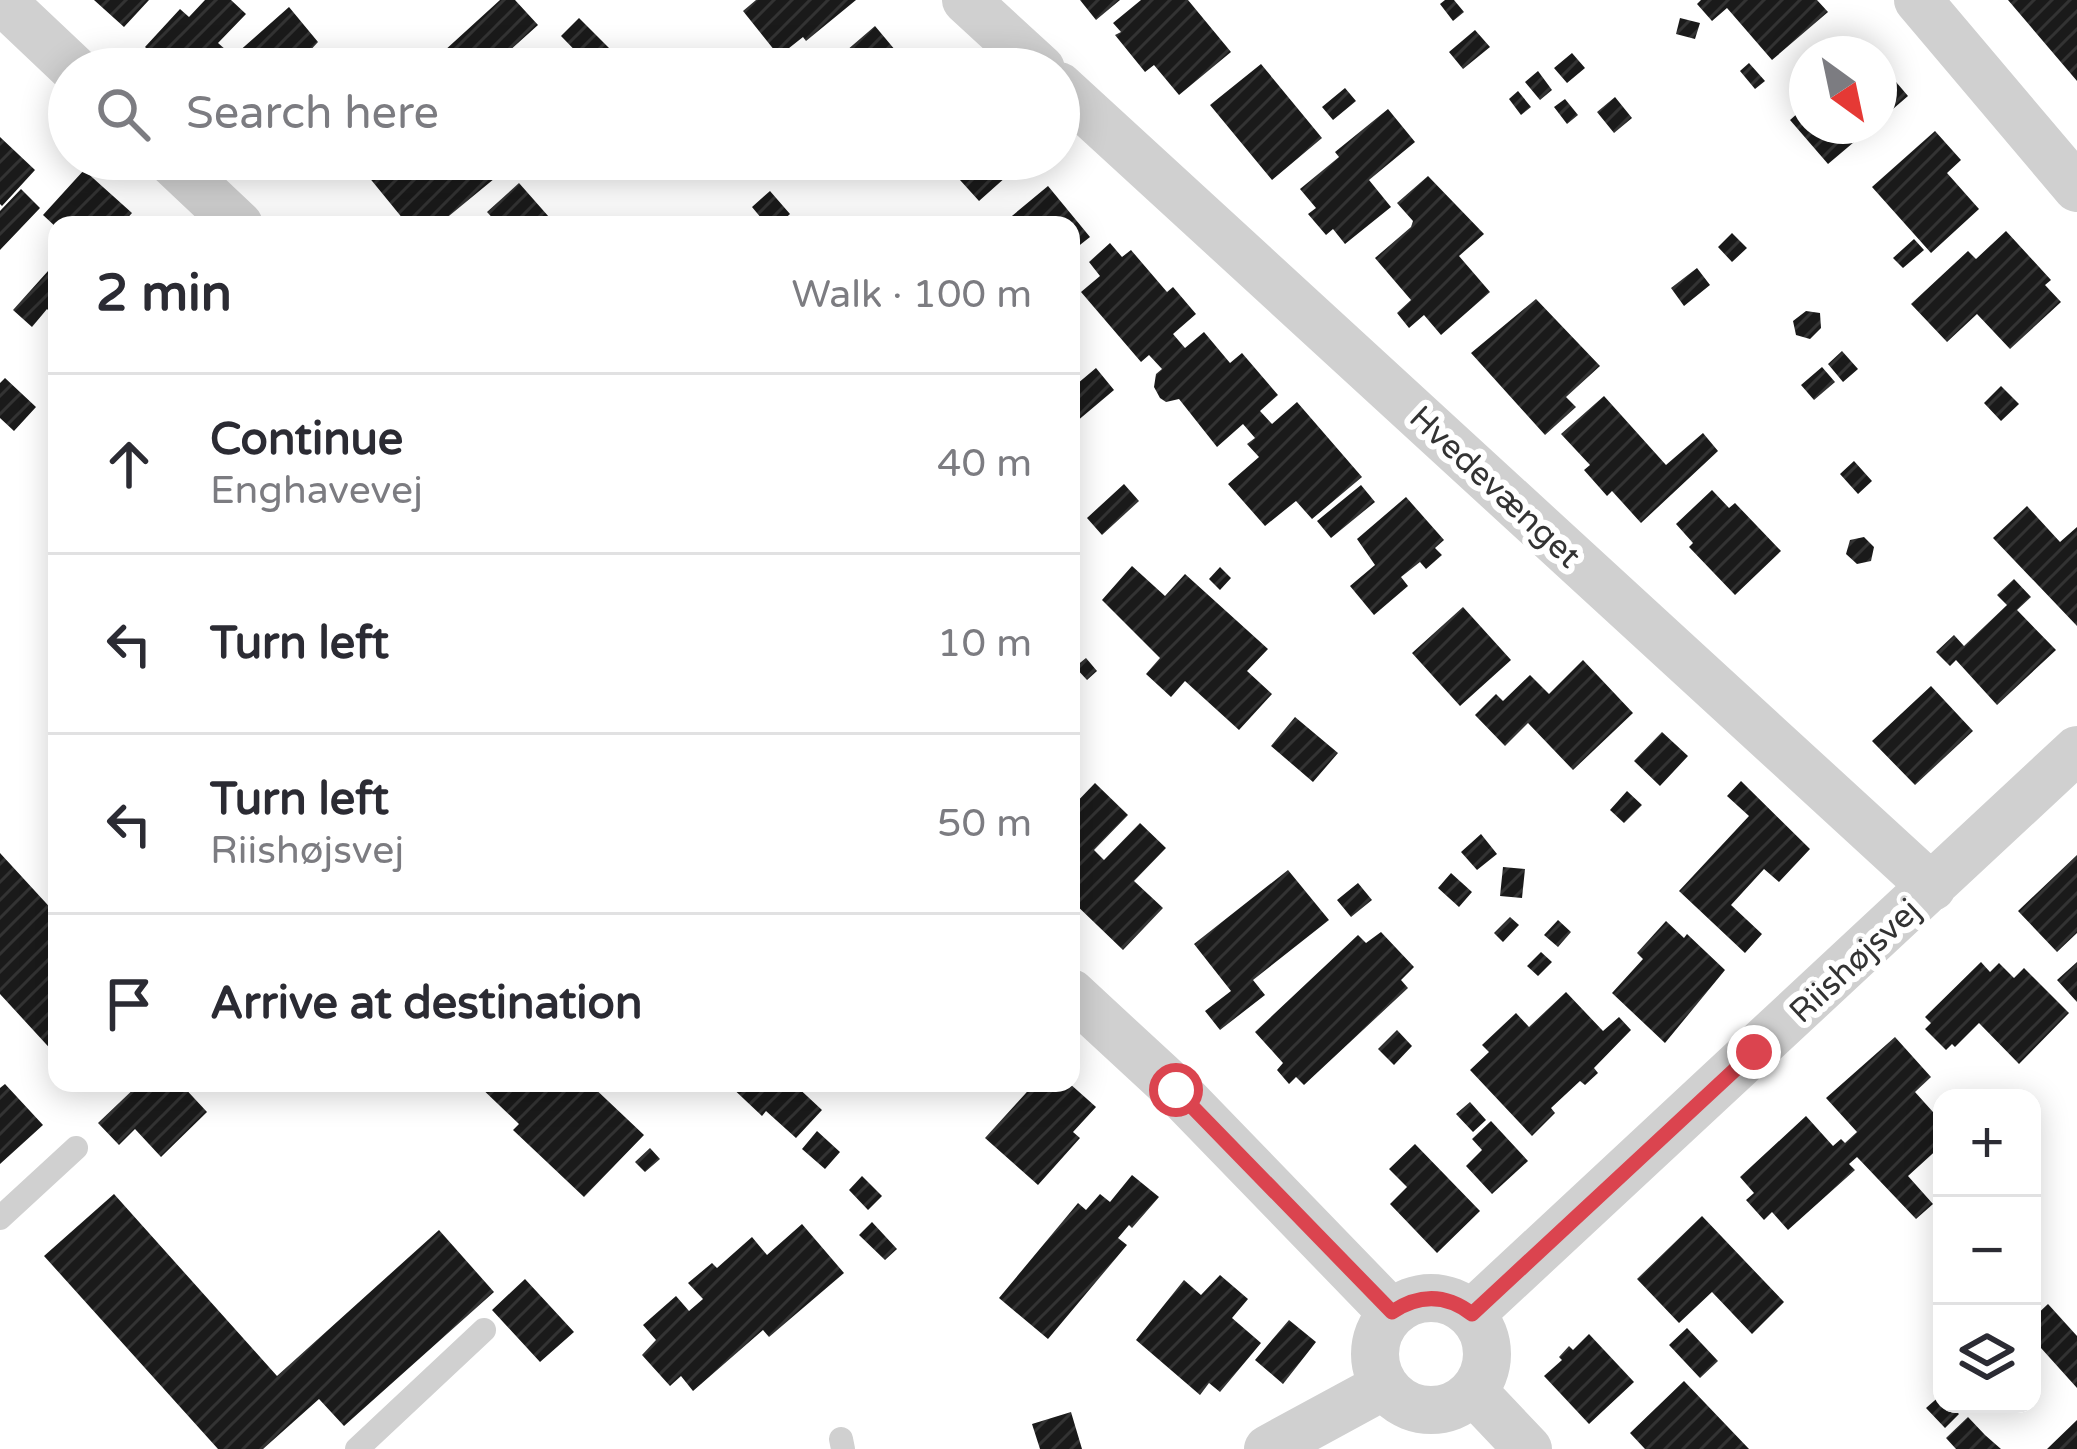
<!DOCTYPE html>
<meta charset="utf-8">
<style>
body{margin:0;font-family:"Varela Round",sans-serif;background:#f2f2f3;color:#2b2b33}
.controls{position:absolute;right:36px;bottom:36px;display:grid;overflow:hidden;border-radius:24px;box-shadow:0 6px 30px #0003}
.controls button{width:108px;height:108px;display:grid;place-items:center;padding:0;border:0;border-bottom:3px solid #e1e1e2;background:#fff;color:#2b2b33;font:60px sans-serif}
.compass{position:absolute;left:1789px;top:36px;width:108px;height:108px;border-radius:50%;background:#fff;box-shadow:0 6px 30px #0003;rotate:147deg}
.stop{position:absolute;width:36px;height:36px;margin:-27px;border:9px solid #db444f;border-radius:50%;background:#fff}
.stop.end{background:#db444f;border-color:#fff;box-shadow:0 3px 12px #0008}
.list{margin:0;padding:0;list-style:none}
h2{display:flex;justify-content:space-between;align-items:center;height:156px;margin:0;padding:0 48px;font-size:51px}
h2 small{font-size:39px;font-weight:400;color:#7c7c81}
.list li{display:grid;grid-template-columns:78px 1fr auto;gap:36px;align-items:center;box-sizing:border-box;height:180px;padding:0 48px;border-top:3px solid #e1e1e2}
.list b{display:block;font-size:45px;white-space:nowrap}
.list p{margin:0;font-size:39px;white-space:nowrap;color:#7c7c81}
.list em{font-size:39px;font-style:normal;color:#7c7c81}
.icon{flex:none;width:66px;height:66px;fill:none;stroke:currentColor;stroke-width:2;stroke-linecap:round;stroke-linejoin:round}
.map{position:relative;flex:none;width:2077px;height:1449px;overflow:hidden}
.search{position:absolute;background:#fff;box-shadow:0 6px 30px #0003;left:48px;top:48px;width:1032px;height:132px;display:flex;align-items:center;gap:30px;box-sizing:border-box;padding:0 42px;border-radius:66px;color:#7c7c81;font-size:45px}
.panel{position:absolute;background:#fff;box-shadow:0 6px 30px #0003;left:48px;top:216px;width:1032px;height:876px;border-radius:24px}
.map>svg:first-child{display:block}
.building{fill:url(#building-hatch)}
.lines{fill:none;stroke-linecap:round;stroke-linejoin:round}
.service{stroke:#d0d0d0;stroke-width:24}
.minor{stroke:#d0d0d0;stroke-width:48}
.route{stroke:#db444f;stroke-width:15}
.labels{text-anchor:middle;stroke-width:12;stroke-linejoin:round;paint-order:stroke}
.street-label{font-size:33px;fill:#333;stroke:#fff}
</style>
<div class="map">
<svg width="2077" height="1449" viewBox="0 0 2077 1449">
<defs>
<pattern id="building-hatch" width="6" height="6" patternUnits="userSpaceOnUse" patternTransform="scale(3)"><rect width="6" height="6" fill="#1a1a1a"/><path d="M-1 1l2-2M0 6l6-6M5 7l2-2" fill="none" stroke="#333"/></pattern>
</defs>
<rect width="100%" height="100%" fill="#fff"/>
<path class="building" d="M94,0h55l-25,27z
M205,0h26l15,14 -28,29 15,13 -13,13h-52l-23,-22 35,-38 9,8z
M500,0h15l23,25 -49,44h-50l-7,-7z
M756,0h100l-50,41 -3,-4 -24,19 -36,-45z
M1080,0h40l-24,20z
M1141,0h47l43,52 -52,43 -25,-30 -9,7 -30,-37 6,-3 -8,-9z
M1445,0h9l10,12 -11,9 -13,-17z
M1701,0h116l11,12 -56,48 -45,-52 -15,13 -15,-17z
M2008,0h69v81z
M289,7l29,35 -25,27h-41l-15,-16z
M579,18l36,36 -15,15h-7l-32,-33z
M1680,18l20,5 -5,16 -19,-5z
M875,26l36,43h-64l8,-7 -9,-11z
M1475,30l15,17 -27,22 -14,-17z
M1572,53l13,15 -18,15 -13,-15z
M1879,62l29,34 -29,25z
M1749,63l16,18 -10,8 -15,-18z
M1261,64l61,74 -50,42 -62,-75z
M1538,71l14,19 -12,10 -15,-18z
M1345,88l11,13 -23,19 -11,-13z
M1518,91l13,16 -10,8 -12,-16z
M1615,97l17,21 -18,15 -17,-21z
M1565,99l13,16 -11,9 -13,-17z
M1807,105v21h66l-45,38 -38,-44z
M1388,109l27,33 -46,38 22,27 -46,37 -12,-15 -7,6 -18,-21 8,-6 -16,-19 39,-32 -4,-5z
M1935,131l26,29 -14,13 32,36 -48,44 -59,-66z
M0,137l35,33 -33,36 -2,-2z
M275,159h33l-16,16z
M366,159h59l12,15 20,-15h51l4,5 -74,61h-30l-49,-60z
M870,159h37l2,3 -20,18z
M941,159h85l-47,42z
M84,170l48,43 -11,12h-64v3l-14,-13z
M1428,176l56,58 -25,22 31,36 -49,43 -17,-20 -15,13 -12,-15 14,-13 -36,-42 36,-31 2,-6 -16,-18z
M519,183l30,34 -9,8h-41l-12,-13z
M1048,186l42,51 -19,15v-27h-70z
M21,189l19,19 -40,42v-39z
M770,191l20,23 -12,11h-11l-15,-18z
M2006,231l45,49 -6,5 16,17 -51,47 -33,-35 -30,28 -36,-38 57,-53 8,8z
M1732,233l15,15 -15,14 -14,-15z
M1914,239l10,11 -21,18 -10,-10z
M1110,243l12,14 9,-7 36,42 6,-5 23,27 -23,20 12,14 19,-16 26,31 12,-10 36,42 -18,16 12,13 25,-22 65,75 -50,42 -16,-18 -31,25 -37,-42 31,-27 -12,-13 8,-6 -12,-14 -26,23 -38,-48 -13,3 -6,-4 -6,-11 2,-13 6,-5 -13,-14 -8,7 -60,-70 19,-16 -11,-14z
M57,261v58l-10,-10 -15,18 -19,-17z
M1697,268l13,17 -26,21 -13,-18z
M1536,299l64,67 -34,31 10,10 -31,28 -74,-82z
M1806,311l14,2 1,15 -11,11 -14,-4 -3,-14z
M1842,351l16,18 -15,13 -15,-18z
M1822,367l13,15 -21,18 -13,-15z
M1096,368l18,22 -38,32 -5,-7v-26z
M5,378l31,29 -22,24 -14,-13v-35z
M2001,386l18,18 -18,17 -17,-18z
M1604,396l62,69 37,-32 15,18 -77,72 -29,-32 -5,5 -23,-26 6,-5 -29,-31z
M1854,461l18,20 -14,13 -18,-20z
M1124,484l15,17 -37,34 -15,-17z
M1361,485l14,17 -44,36 -14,-17z
M1712,490l17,18 6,-5 46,48 -46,44 -46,-48 4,-4 -17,-19z
M1406,497l38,43 -9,8 7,7 -16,14 -6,-7 -19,15 7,9 -34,29 -24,-29 25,-21 -18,-26z
M2027,506l33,36 17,-15v99l-84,-88z
M1864,537l10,10 -3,14 -14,3 -11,-10 4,-14z
M1132,566l33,30 20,-22 83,75 -21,22 25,23 -33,36 -54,-49 -14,16 -25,-23 14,-16 -58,-58z
M1220,567l11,11 -11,12 -11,-11z
M2014,579l17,18 -14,13 39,40 -59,55 -41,-45 -6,6 -14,-14 18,-17 10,11 43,-41 -10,-10z
M1463,607l48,53 -51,46 -48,-53z
M1086,658l11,13 -10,9 -12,-13z
M1583,660l50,53 -60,57 -45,-47 -23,23 -30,-31 21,-21 7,7 27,-26 19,19z
M1931,686l42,45 -58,54 -43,-44z
M1295,717l43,36 -25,29 -42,-36z
M1662,732l26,24 -28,30 -26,-25z
M1741,781l69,68 -31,33 -15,-13 -33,36 31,29 -17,19 -66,-62 70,-75 -22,-20z
M1095,783l33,32 -34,35 10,10 36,-37 26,25 -32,33 29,27 -40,42 -52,-50v-23l7,-8 -7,-6v-55z
M1627,791l15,14 -18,18 -14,-13z
M1481,834l16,20 -20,16 -16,-18z
M0,853l57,62v141l-57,-62z
M2077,855v78l-20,19 -39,-41z
M1503,867l22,2 -3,29 -22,-2z
M1288,870l41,50 -76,60 12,15 -45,35 -15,-19 26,-20 -37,-47z
M1451,873l21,19 -13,15 -21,-19z
M1358,883l14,17 -21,17 -14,-17z
M1510,917l9,8 -16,17 -9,-9z
M1558,920l13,12 -13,15 -14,-12z
M1666,921l18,17 3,-4 38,36 -60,73 -53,-50 31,-34 -6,-6z
M1381,932l33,35 -13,13 7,8 -104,97 -8,-8 -7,7 -12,-14 6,-7 -28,-31 103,-97 8,8z
M1541,952l11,10 -14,14 -11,-10z
M1981,962l9,10 9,-9 15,15 10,-10 45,45 -50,51 -40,-41 -24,24 -3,-3 -6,6 -21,-21 6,-6 -6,-6z
M2077,962v40l-20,-22z
M1566,992l37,39 16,-14 12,13 -37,38 4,5 -13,12 -5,-4 -29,27 4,5 -23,23 -62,-66 19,-18 -7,-7 34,-32 13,14z
M1397,1030l15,16 -18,19 -16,-16z
M1895,1037l36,40 -16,15 27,30v23l-34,31 25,28 -17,15 -59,-62 -8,7 6,6 -67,60 -16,-18 -8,8 -18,-20 8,-7 -14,-16 66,-61 27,30 8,-7 4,4 12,-11 -31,-34z
M140,1083h40l27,29 -46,45 -26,-28 -16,16 -21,-22z
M476,1083h113l55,52 -60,62 -71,-67 6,-6z
M727,1083h66l29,27 -26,28 -30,-27 -4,5z
M1035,1083h34l27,24 -23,25 7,6 -42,47 -53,-47z
M5,1084l38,41 -43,39v-76z
M1470,1102l16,18 -13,12 -17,-18z
M1491,1121l37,40 -36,33 -26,-28 16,-16 -10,-11z
M817,1131l23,21 -15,17 -23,-20z
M1415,1144l65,67 -43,42 -47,-49 17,-17 -18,-18z
M650,1148l10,11 -15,13 -10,-10z
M1132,1175l27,22 -27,31 -3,-3 -11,13 9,7 -79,94 -49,-41 79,-95 8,7 14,-16 10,8z
M862,1176l20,20 -14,14 -19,-20z
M114,1194l163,182 162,-146 55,62 -150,134 -25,-27 -56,50h-45l-174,-193z
M1702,1216l82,86 -32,32 -40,-42 -33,31 -42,-44z
M872,1222l25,27 -12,11 -26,-25z
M802,1224l42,49 -75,64 -6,-7 -70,61 -12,-15 -11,10 -28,-31 14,-15 -13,-15 33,-29 13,15 14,-12 -15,-16 24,-20 5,5 35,-31 15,18z
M1220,1275l28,24 -16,19 29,25 -41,49 -11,-9 -9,12 -64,-55 48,-60 17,15z
M525,1279l49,53 -34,30 -48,-52z
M2048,1304l29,32v52l-45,-50v-19z
M1289,1320l27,22 -33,42 -28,-24z
M1687,1328l31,33 -18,17 -31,-33z
M1589,1334l45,48 -45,42 -45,-48 18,-16 -3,-3 10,-11 4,4z
M1684,1381l65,68h-104l-15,-16z
M1942,1394v10h7l10,10 -14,14 -19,-20z
M1071,1412l11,37h-42l-8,-25z
M1968,1417l17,18 16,14h-45l-10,-11z
M2077,1420v29h-30z"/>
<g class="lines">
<path class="service" d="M0,1218l76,-70
M841,1439l2,10
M357,1449l127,-119"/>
<path class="minor" d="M1,0l73,69
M966,0l75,69
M1918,0l159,188
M1059,86l873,801
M169,159l70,66
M1071,993l105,97 216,223
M1375 1354a56 56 0 1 1 112 0a56 56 0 1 1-112 0Z
M1471,1314l606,-564
M1474,1392l54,57
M1268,1449l116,-63"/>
</g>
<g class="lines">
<path class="route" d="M1176,1090l216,222c27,-18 54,-18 80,2l282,-262"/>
</g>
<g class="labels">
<g class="street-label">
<text transform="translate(1496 486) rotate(43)" y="12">Hvedevænget</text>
<text transform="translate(1854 960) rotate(-43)" y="12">Riishøjsvej</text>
</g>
</g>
</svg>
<div class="controls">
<button>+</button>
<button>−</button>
<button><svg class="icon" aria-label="layers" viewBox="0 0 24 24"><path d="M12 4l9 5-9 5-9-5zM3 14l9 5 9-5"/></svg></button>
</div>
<svg class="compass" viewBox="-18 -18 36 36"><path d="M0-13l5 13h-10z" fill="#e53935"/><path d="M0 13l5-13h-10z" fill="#7c7c81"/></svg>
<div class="stop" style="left:1176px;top:1090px"></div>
<div class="stop end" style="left:1754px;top:1052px"></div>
<div class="search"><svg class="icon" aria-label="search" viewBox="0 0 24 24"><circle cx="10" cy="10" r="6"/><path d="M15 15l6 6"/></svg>Search here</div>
<section class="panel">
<h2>2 min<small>Walk · 100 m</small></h2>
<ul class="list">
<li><svg class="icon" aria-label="ahead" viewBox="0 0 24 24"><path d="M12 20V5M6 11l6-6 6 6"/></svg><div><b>Continue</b><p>Enghavevej</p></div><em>40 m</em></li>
<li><svg class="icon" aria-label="left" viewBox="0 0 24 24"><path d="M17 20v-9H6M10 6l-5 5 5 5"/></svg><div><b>Turn left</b></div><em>10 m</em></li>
<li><svg class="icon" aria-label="left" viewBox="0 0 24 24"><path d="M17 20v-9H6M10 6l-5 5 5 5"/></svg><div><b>Turn left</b><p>Riishøjsvej</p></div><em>50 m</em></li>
<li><svg class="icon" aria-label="arrive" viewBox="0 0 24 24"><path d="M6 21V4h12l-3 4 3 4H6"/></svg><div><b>Arrive at destination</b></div></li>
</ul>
</section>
</div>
